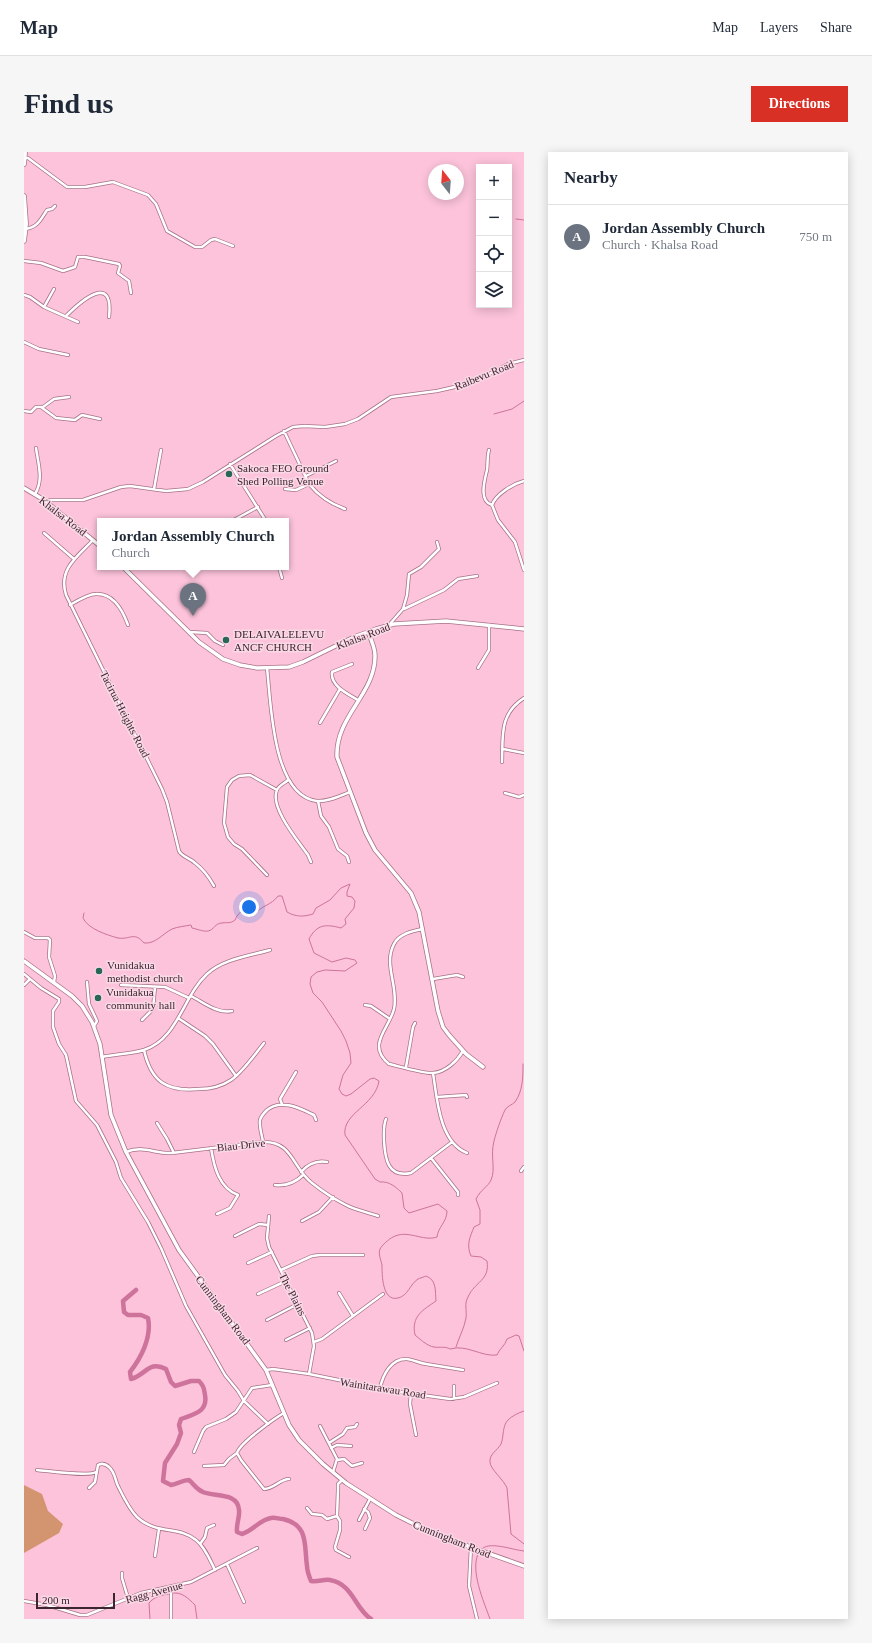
<!DOCTYPE html>
<meta charset="utf-8">
<style>
body{margin:0;font-family:Georgia,serif;background:#f6f6f7;color:#1f2937}
.controls{position:absolute;right:12px;top:12px;display:grid;overflow:hidden;border-radius:0px;box-shadow:0 2px 10px #0003}
.controls button{width:36px;height:36px;display:grid;place-items:center;padding:0;border:0;border-bottom:1px solid #e0e1e3;background:#fff;color:#1f2937;font:20px sans-serif}
.compass{position:absolute;left:404px;top:12px;width:36px;height:36px;border-radius:50%;background:#fff;box-shadow:0 2px 10px #0003;rotate:343deg}
.scale{position:absolute;left:12px;bottom:10px;width:79px;box-sizing:border-box;padding-left:4px;border:2px solid #3b262f;border-top:0;font-size:11px;line-height:14px;white-space:nowrap;color:#3b262f;-webkit-text-stroke:3px #fad8e5;paint-order:stroke}
.you{position:absolute;left:225px;top:755px;width:14px;height:14px;margin:-10px;border:3px solid #fff;border-radius:50%;background:#1a73e8;box-shadow:0 0 0 6px #1a73e833}
.badge{display:grid;place-items:center;width:26px;height:26px;border-radius:50%;background:#d93025;color:#fff;font-size:13px;font-weight:700}
.pin{position:absolute;translate:-50% -33px;filter:drop-shadow(0 1px 2px #0008)}
.pin::after{content:'';position:absolute;top:21px;width:14px;height:12px;background:inherit;clip-path:polygon(0 0,100% 0,50% 100%)}
.popup{position:absolute;left:73px;top:366px;width:192px;height:52px;box-sizing:border-box;display:grid;place-content:center;border-radius:0px;background:#fff;filter:drop-shadow(0 1px 3px #0005);font-size:13px;white-space:nowrap;color:#747a83}
.popup b{font-size:15px;color:#1f2937}
.popup::after{content:'';position:absolute;left:50%;top:100%;margin-left:-8px;border:8px solid transparent;border-top-color:#fff}
.list{margin:0;padding:0;list-style:none}
h2{display:flex;justify-content:space-between;align-items:center;height:52px;margin:0;padding:0 16px;font-size:17px}
h2 small{font-size:13px;font-weight:400;color:#747a83}
.list li{display:grid;grid-template-columns:26px 1fr auto;gap:12px;align-items:center;box-sizing:border-box;height:64px;padding:0 16px;border-top:1px solid #e0e1e3}
.list b{display:block;font-size:15px;white-space:nowrap}
.list p{margin:0;font-size:13px;white-space:nowrap;color:#747a83}
.list em{font-size:13px;font-style:normal;color:#747a83}
.icon{flex:none;width:22px;height:22px;fill:none;stroke:currentColor;stroke-width:2;stroke-linecap:round;stroke-linejoin:round}
.map{position:relative;flex:none;width:500px;height:1467px;overflow:hidden;border-radius:0px}
header{display:flex;align-items:center;gap:24px;box-sizing:border-box;height:56px;padding:0 20px;background:#fff;border-bottom:1px solid #e0e1e3}
header strong{font-size:19px}
nav{display:flex;gap:22px;margin-inline-start:auto;font-size:14px}
.intro{display:flex;align-items:center;justify-content:space-between;box-sizing:border-box;height:96px;padding:0 24px}
h1{margin:0;font-size:28px}
.button{padding:10px 18px;border-radius:0px;background:#d93025;color:#fff;font-size:14px;font-weight:700}
main{display:flex;gap:24px;padding:0 24px}
aside{flex:1;background:#fff;border-radius:0px;box-shadow:0 2px 10px #0003}
.map>svg:first-child{display:block}
.green{fill:#d3956f}
.lines{fill:none;stroke-linecap:round;stroke-linejoin:round}
.stream{stroke:#ce739c;stroke-width:1}
.river{stroke:#ce739c;stroke-width:4.5}
.street-casing{stroke:#a67288;stroke-width:4}
.secondary-casing{stroke:#a67288;stroke-width:5}
.primary-casing{stroke:#a67288;stroke-width:5.5}
.street{stroke:#fff;stroke-width:2.5}
.secondary{stroke:#fff;stroke-width:3.5}
.primary{stroke:#fff;stroke-width:4}
.poi-dot{fill:#266755;stroke:#fad8e5;stroke-width:1.5}
.labels{text-anchor:middle;stroke-width:3;stroke-linejoin:round;paint-order:stroke}
.street-label{font-size:11px;fill:#3b262f;stroke:#fad8e5}
.poi-label{font-size:11px;fill:#3b262f;stroke:#fad8e5;text-anchor:start}
</style>
<header>
<strong>Map</strong>
<nav><a>Map</a><a>Layers</a><a>Share</a></nav>
</header>
<div class="intro"><h1>Find us</h1><a class="button">Directions</a></div>
<main>
<div class="map">
<svg width="500" height="1467" viewBox="0 0 500 1467">
<rect width="100%" height="100%" fill="#fcc3da"/>
<path class="green" d="M0,1333l18,9 6,17 15,13 -4,9 -35,20z"/>
<g class="lines">
<path class="stream" d="M492,67l8,1
M470,262l18,-5 12,-8
M60,761l-1,5c5,11 24,17 35,20 12,2 16,-7 26,5 12,1 18,-9 28,-14 5,-2 13,-3 19,-4l1,3c5,1 12,4 16,3 6,-1 7,-8 14,-8 6,-1 8,1 13,-3l2,-4 9,-10 2,5 6,4c6,-9 18,-10 24,-19h4l5,16c9,5 16,5 26,2l3,-6 14,-8 11,-12 9,-4 -3,8v4l5,1 3,4 -1,7 -9,11 1,5 -5,4c-15,-4 -24,-4 -32,11l5,14 18,9 14,-4 9,2 2,3 -12,8 -20,-1 -8,2 -6,5 -1,7 3,9 9,9 19,29 5,10 4,12 1,10 -8,12 -4,14 3,5 4,2 5,-2 19,-15 4,-1 5,3c-4,25 -37,32 -34,54l30,44 5,3c9,-1 16,5 22,11l2,15 5,5 29,-9 9,7c0,11 -9,16 -10,26 -14,5 -29,-8 -44,0 -4,2 -11,8 -13,12 -2,5 1,11 2,16 0,9 0,37 16,33 10,-2 12,-14 20,-19 2,-1 6,-2 8,-3 11,4 9,15 10,25 -13,9 -25,15 -21,34 5,4 12,11 19,12 6,1 11,-1 16,2 17,-5 31,8 47,6 2,-6 8,-9 10,-16l9,-4 3,1 5,15
M432,1195c3,-10 8,-18 10,-29 1,-8 -2,-14 2,-21 7,-16 22,-16 19,-36l-6,-4 -10,-1c-5,-11 -1,-19 3,-29l6,-3v-14l-4,-11c5,-10 12,-12 15,-19 5,-11 -1,-24 3,-39 2,-8 7,-23 11,-31 2,-4 7,-5 10,-8 8,-11 8,-26 8,-38
M500,1259c-6,2 -12,5 -16,9 -6,6 -4,17 -7,24 -3,6 -12,10 -11,18 0,7 14,18 17,26l4,46 13,10
M457,1398c7,-10 31,0 43,1
M455,1400c-10,17 5,50 11,67
M149,1441c9,-1 15,5 22,12l2,14
M126,1467l-1,-16c5,-6 12,-8 20,-9"/>
<path class="river" d="M112,1138l-13,11 1,11 4,3h13l7,3c4,19 -7,40 -18,54l1,7c15,-4 18,-19 35,-10l5,13 4,4 16,-5h8c5,5 5,8 6,14 3,17 -11,19 -24,24l-2,6 2,8 -4,11 -12,19 -2,18 8,4c7,-1 11,-5 18,-5 5,4 7,9 14,12 11,5 35,0 36,18 1,7 -3,14 -2,22l5,2c11,-3 17,-14 29,-16 4,-1 8,1 12,1 26,6 21,26 24,47 0,5 2,10 4,15 7,1 13,-2 19,-1 23,4 25,29 41,39"/>
<g class="street-casing">
<path id="street" d="M1,6h3l39,29h18l28,-5 35,13 8,9 11,27 28,16h7l9,-7 4,-1 18,7
M2,77c12,-2 15,-10 21,-19l5,-1 3,-3
M0,109l17,2 22,8 12,-4 3,-10h7l34,7 1,2 -2,7 11,8 2,12
M0,143l6,2 14,10 34,15
M20,155l10,-18
M42,164c15,-15 48,-44 43,1
M0,190l15,7 29,6
M19,255l11,-8 15,-2
M0,259l7,1 5,-5h5l15,11 19,2 7,-5 18,4
M260,279l25,53c9,11 22,20 36,25
M465,298c-2,7 -1,13 -2,20 -2,9 -9,31 5,35
M206,312l36,57
M282,324l30,-15
M500,329c-11,3 -28,13 -32,24l6,15 17,22 9,28
M130,337l7,-39
M261,337l11,1 13,-6
M11,342c9,-14 3,-31 1,-46
M20,348h39l38,-13 9,-1 36,5 22,-2 15,-7 73,-46 17,-9 11,-1 21,1 20,-3 13,-5 33,-22 46,-6 22,-5 23,-8 26,-14 16,-4
M208,369l26,-14
M20,381l30,26
M69,388c-16,17 -35,29 -27,55l96,194 5,13 12,49c3,6 11,7 16,12 8,6 14,14 19,23
M255,415l3,11
M46,453c7,-4 18,-11 26,-11 18,-1 27,17 32,31
M380,457l40,-19 14,-11 19,-3
M365,473l14,-16 4,-14 2,-21 12,-7 18,-18 -2,-7
M166,480l17,1 8,8 8,4
M328,512l-20,8c-2,14 16,22 26,28
M243,516c4,34 5,128 50,133 11,1 23,-5 33,-9
M454,516l11,-18v-25
M296,571l20,-34
M479,597l21,4
M478,610c1,-26 -3,-48 22,-64
M264,628c-3,3 -10,6 -11,10 -8,17 22,52 31,65l3,7
M481,641l14,4 5,-2
M294,649l3,15 8,11 9,22 9,7 2,6
M243,723l-25,-26 -8,-5 -6,-7 -4,-14 3,-36 5,-7 7,-4 11,-1 27,15
M399,777c-11,2 -24,5 -29,15 -11,21 5,43 0,65 -5,20 -28,36 -5,55 9,2 35,10 44,9 13,-1 24,-12 30,-22
M0,780l11,6h13l2,2 -1,17 6,19 -1,6
M0,822l17,14 18,11v3l-6,9v16l6,17 7,11 10,46 21,24 19,37 5,16 27,44 13,26 25,58 39,69 13,16 6,10 24,23
M409,827l24,-4 6,2
M63,830l2,22 8,17 -3,5
M0,833l5,-5
M97,833l44,2 24,11
M167,844c12,6 26,18 41,15
M341,853l6,1 19,13
M154,866l27,18 8,8 23,32
M118,868l11,-11 2,-22
M120,898c7,32 23,42 55,39 11,0 23,-3 32,-9 11,-7 25,-27 33,-37
M78,905c14,-3 29,-3 42,-7 34,-11 39,-54 63,-76 16,-15 42,-18 63,-24
M382,915l7,-40 2,-4
M409,921c4,25 6,69 34,80
M413,945l29,-2 1,2
M258,952l-2,-5 16,-27
M362,967c-3,7 -2,14 -2,22 1,18 4,37 27,32l41,-31
M133,971l10,16 7,14
M239,990c-1,-7 -4,-15 -3,-22 1,-4 4,-7 7,-10 14,-12 34,-1 47,5l2,5
M187,996c3,19 8,40 27,47l-8,13 -13,6
M102,1000c16,-7 30,2 46,1l91,-11c30,-1 29,26 49,41 10,8 22,16 34,22 9,5 21,7 32,11
M407,1006l27,34v3
M497,1019l3,-4
M277,1020c7,-8 15,-12 26,-10
M251,1033c11,1 20,-2 28,-10
M245,1064l-2,22 2,9 43,86 2,13 -5,28
M278,1069l17,-9 14,-15
M211,1084l24,-12 9,1
M224,1111l24,-11
M257,1118l31,-14 8,-1h43
M315,1141l14,23
M234,1142l28,-13
M243,1168l31,-16
M262,1188l24,-12
M290,1190l8,-3 61,-45
M242,1218l7,-1 36,5 84,17 57,8 14,-2 33,-14
M356,1236c3,-13 11,-30 27,-29 7,1 12,4 19,5 12,2 24,4 37,6
M387,1241l-1,11 6,31
M430,1247v-13
M260,1261c-9,5 -44,30 -47,40l4,7 23,29c10,0 16,-10 25,-10
M296,1274l17,33 -4,13
M305,1291l14,-9 4,-6 8,-1 2,-3
M307,1296l6,-3 14,1
M170,1300l9,-21 3,-4 20,-8 10,-7 16,-24 20,-3
M313,1308l7,-1 8,7 10,-3
M180,1314l20,-1 5,-6 8,-6
M13,1318c12,1 51,7 59,2
M318,1328l-4,4v6l-1,26 3,5v9l-5,17 1,3 13,7
M65,1336l6,-6 3,-17c4,-2 8,-1 11,2 6,5 6,13 9,19 5,10 11,23 19,31 19,18 43,9 59,23 9,7 14,20 19,30
M283,1356l5,6 10,1 5,4 10,-3
M340,1357l4,3 2,6 -5,11
M335,1368l11,-21
M176,1392l5,-7 2,-9 7,-3
M447,1395l-2,39 8,33
M131,1404l4,-27
M203,1412l17,38
M98,1421v5l6,20
M147,1435v32
M0,1449l23,4 33,10h7l54,-22 50,-11 66,-34"/>
</g>
<g class="secondary-casing">
<path id="secondary" d="M0,336l20,12 56,46
M99,415l76,75 24,17 17,6 17,3 32,-1 14,-5 51,-25 22,-8 18,-5 52,-3 78,8
M344,480c3,7 7,16 7,23 1,39 -40,61 -38,102l29,76 9,17 36,43 8,19 19,99 5,16 6,8 17,19 17,13
M0,809l48,35 10,10 10,16 8,22 11,71 15,37 53,98 87,120 23,55 10,15 24,24 23,19 50,32 38,19 90,32"/>
</g>
<g class="primary-casing">
<path id="primary" d="M0,12l1,-12
M0,44l2,28 -2,17"/>
</g>
<use href="#street" class="street"/>
<use href="#secondary" class="secondary"/>
<use href="#primary" class="primary"/>
</g>
<g class="poi-dot">
<circle cx="205" cy="322" r="4"/>
<circle cx="202" cy="488" r="4"/>
<circle cx="75" cy="819" r="4"/>
<circle cx="74" cy="846" r="4"/>
</g>
<g class="labels">
<g class="street-label">
<text transform="translate(460 223) rotate(-22)" y="4">Raibevu Road</text>
<text transform="translate(39 364) rotate(38)" y="4">Khalsa Road</text>
<text transform="translate(339 484) rotate(-21)" y="4">Khalsa Road</text>
<text transform="translate(101 562) rotate(63)" y="4">Tacirua Heights Road</text>
<text transform="translate(217 993) rotate(-6)" y="4">Biau Drive</text>
<text transform="translate(269 1142) rotate(63)" y="4">The Plains</text>
<text transform="translate(199 1158) rotate(53)" y="4">Cunningham Road</text>
<text transform="translate(359 1236) rotate(9)" y="4">Wainitarawau Road</text>
<text transform="translate(428 1387) rotate(22)" y="4">Cunningham Road</text>
<text transform="translate(130 1440) rotate(-15)" y="4">Ragg Avenue</text>
</g>
<g class="poi-label">
<text x="213" y="320">Sakoca FEO Ground<tspan x="213" dy="13">Shed Polling Venue</tspan></text>
<text x="210" y="486">DELAIVALELEVU<tspan x="210" dy="13">ANCF CHURCH</tspan></text>
<text x="83" y="817">Vunidakua<tspan x="83" dy="13">methodist church</tspan></text>
<text x="82" y="844">Vunidakua<tspan x="82" dy="13">community hall</tspan></text>
</g>
</g>
</svg>
<div class="controls">
<button>+</button>
<button>−</button>
<button><svg class="icon" aria-label="locate" viewBox="0 0 24 24"><circle cx="12" cy="12" r="6"/><path d="M12 2v4M12 18v4M2 12h4M18 12h4"/></svg></button>
<button><svg class="icon" aria-label="layers" viewBox="0 0 24 24"><path d="M12 4l9 5-9 5-9-5zM3 14l9 5 9-5"/></svg></button>
</div>
<svg class="compass" viewBox="-18 -18 36 36"><path d="M0-13l5 13h-10z" fill="#e53935"/><path d="M0 13l5-13h-10z" fill="#747a83"/></svg>
<div class="scale">200 m</div>
<div class="you"></div>
<div class="pin badge" style="left:169px;top:464px;background:#6b7280">A</div>
<div class="popup"><b>Jordan Assembly Church</b>Church</div>
</div>
<aside>
<h2>Nearby<small></small></h2>
<ul class="list">
<li><span class="badge" style="background:#6b7280">A</span><div><b>Jordan Assembly Church</b><p>Church · Khalsa Road</p></div><em>750 m</em></li>
</ul>
</aside>
</main>
